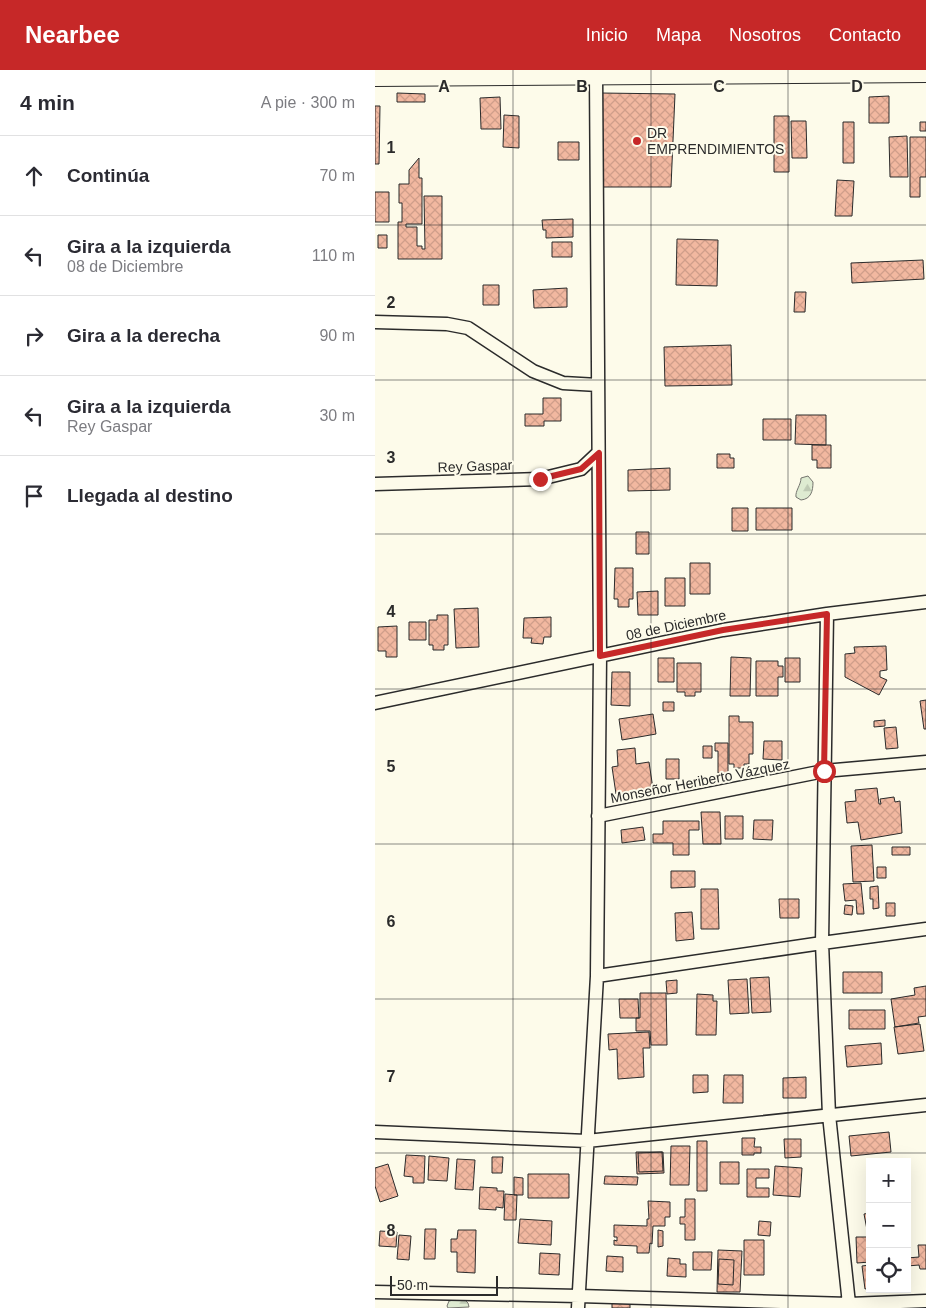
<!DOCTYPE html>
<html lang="es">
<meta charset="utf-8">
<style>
body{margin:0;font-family:Helvetica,sans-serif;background:#f7f7f7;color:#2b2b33}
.controls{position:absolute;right:15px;bottom:15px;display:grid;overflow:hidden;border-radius:0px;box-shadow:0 5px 20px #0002}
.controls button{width:45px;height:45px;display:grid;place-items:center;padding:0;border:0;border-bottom:1px solid #e1e1e2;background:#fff;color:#2b2b33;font:25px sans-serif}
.scale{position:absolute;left:15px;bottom:12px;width:108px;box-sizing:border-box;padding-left:5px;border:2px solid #2b2b2b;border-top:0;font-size:14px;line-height:18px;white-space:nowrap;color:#2b2b2b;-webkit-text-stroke:4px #fdfbea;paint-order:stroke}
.stop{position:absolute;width:15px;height:15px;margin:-11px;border:4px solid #c62828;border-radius:50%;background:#fff}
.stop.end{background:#c62828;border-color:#fff;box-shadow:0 1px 5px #0008}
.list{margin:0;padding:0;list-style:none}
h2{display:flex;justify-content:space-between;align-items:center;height:65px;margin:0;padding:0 20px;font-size:21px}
h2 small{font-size:16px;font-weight:400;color:#7c7c81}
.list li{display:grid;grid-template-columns:32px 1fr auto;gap:15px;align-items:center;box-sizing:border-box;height:80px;padding:0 20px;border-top:1px solid #e1e1e2}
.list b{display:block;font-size:19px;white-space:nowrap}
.list p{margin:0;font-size:16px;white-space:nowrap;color:#7c7c81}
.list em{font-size:16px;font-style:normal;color:#7c7c81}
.icon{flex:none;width:28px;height:28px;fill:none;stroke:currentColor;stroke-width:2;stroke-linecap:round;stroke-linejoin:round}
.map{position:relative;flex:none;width:551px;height:1238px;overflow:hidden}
header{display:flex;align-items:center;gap:30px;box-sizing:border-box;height:70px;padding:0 25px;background:#c62828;color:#fff}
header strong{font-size:24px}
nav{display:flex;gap:28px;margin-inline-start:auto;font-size:18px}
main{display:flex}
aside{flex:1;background:#fff}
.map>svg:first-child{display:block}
.forest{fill:url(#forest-firs);stroke:#74746e}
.building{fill:url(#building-cross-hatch);stroke:#2b2b2b}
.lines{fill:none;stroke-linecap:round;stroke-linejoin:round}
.minor-casing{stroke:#2b2b2b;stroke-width:15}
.primary-casing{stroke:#2b2b2b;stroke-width:22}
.minor{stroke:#fdfbea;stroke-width:12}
.primary{stroke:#fdfbea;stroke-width:20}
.route{stroke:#c62828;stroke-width:6}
.grid{fill:none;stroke:#2b2b2b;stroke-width:1;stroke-opacity:0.55}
.poi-dot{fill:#c62828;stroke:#fdfbea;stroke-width:2}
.labels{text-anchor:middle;stroke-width:4;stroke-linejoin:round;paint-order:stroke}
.poi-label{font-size:14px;fill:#2b2b2b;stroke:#fdfbea;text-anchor:start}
.street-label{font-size:14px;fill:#2b2b2b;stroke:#fdfbea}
.grid-label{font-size:16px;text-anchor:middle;font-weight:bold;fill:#2b2b2b;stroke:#fdfbea;stroke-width:4;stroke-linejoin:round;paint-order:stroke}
</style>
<header>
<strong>Nearbee</strong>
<nav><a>Inicio</a><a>Mapa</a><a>Nosotros</a><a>Contacto</a></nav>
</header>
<main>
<aside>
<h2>4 min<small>A pie · 300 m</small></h2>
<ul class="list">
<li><svg class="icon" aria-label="ahead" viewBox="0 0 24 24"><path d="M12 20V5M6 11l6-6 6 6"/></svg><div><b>Continúa</b></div><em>70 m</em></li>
<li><svg class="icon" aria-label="left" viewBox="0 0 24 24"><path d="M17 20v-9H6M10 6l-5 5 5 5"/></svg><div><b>Gira a la izquierda</b><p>08 de Diciembre</p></div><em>110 m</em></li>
<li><svg class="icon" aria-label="right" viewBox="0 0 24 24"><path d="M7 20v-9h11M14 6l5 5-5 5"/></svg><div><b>Gira a la derecha</b></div><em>90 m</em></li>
<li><svg class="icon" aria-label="left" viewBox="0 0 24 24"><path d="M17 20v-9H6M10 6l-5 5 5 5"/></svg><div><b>Gira a la izquierda</b><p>Rey Gaspar</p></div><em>30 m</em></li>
<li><svg class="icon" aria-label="arrive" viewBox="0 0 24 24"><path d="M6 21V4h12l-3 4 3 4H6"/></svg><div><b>Llegada al destino</b></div></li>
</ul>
</aside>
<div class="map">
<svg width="551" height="1238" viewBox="0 0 551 1238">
<defs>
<pattern id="forest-firs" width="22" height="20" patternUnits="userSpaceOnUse" patternTransform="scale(1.25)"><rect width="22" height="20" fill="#deebd1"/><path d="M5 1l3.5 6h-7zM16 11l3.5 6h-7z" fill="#bfcab4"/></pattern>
<pattern id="building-cross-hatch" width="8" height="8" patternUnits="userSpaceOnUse" patternTransform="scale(1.25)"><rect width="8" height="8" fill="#f2b8a0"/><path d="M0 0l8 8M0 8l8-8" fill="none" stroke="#d09e8a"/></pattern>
</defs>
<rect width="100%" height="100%" fill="#fdfbea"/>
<path class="forest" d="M433,406l5,6c0,9 -2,17 -12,18l-5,-3c-1,-6 5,-12 5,-19z
M79,1230h11l3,3 1,4 -21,1 -1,-2 2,-5z"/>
<path class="building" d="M22,23l28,1v8h-28z
M226,23l74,1 -4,93h-70z
M514,26v27h-20v-26z
M125,27l1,32h-20l-1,-31z
M0,36h5l-1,58h-4z
M129,45l15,1v32l-16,-1z
M399,46h15v56h-15z
M416,51h15l1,37h-15z
M468,52h11v41h-11z
M545,52h6v9h-6z
M532,66l1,41h-18l-1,-40z
M535,67h16v40h-6v20h-10z
M183,72h21v18h-21z
M44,88v20h3v46h-16v3h11v19h5v3h3l-1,-53h18v63h-44v-37h4v-19h-3v-19h10v-14z
M462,110l17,1 -2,35h-17z
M0,122h14v30h-14z
M198,149v18l-27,1v-8h-3l-1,-10z
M3,165h9v13h-9z
M302,169l41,1 -1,46 -41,-1z
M177,172h20v15h-20z
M548,190l1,19 -72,4 -1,-20z
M108,215h16v20h-16z
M192,218v19l-33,1 -1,-18z
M420,222h11l-1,20h-11z
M356,275l1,40 -67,1 -1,-39z
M168,328h18v23h-17v5h-19v-12h18z
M421,345h30v30l-31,-1z
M388,349h28v21h-28z
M437,375h19v23h-14v-8h-5z
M342,384h13v4h4v10h-17z
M295,398v22l-42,1v-21z
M357,438h16v23h-16z
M381,438h36v22h-36z
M261,462h13v22h-13z
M315,493h20v31h-20z
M240,498h18v31h-4v8h-11v-8h-4z
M290,508h20v28h-20z
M283,521v24h-20l-1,-23z
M103,538l1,39 -23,1 -2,-39z
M62,545h11v30h-4v5h-11v-5h-4v-25h8z
M176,547v20h-7l-1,7 -12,-1 1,-5h-9l1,-20z
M34,552h17v18h-17z
M22,556v31h-11v-6h-8v-24z
M511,576l1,24 -7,1v6l7,3 -8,15 -34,-18v-23l10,-1 -1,-6z
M356,587l20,1 -1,38h-20z
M283,588h16v24h-16z
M410,588h15v24h-15z
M381,591h22v5h5v11h-5v19h-22z
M302,593h24v29h-6v4h-10v-4h-8z
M237,602h18v34l-19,-1z
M551,630v29h-2l-4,-28z
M288,632h11v9h-11z
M278,644l3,20 -34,6 -3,-21z
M354,646h10v6h14v32h-4v10h-5v4h-10v-4h-5z
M510,650v6l-11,1v-6z
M521,657l2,21 -12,1 -2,-21z
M389,671h18v19l-19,-1z
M340,673h13v30h-10v-22h-3z
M328,676h9v12h-9z
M260,678l1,16 13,-2 4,27 -37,5 -4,-27 6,-1 -1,-16z
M291,689h13v20h-13z
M502,718l2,16h2l-1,-5 14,-2 1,5 5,-1 2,32 -41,7 -3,-18 -11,1 -2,-21 11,-1 -1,-11z
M326,742h19l1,32h-18z
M350,746h18v23h-18z
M379,750h19l-1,20 -19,-1z
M288,751h36v9h-10v25h-16v-12h-20v-9h10z
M268,757l2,13 -23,3 -1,-13z
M497,775l2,36 -21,1 -2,-36z
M517,777h18v8h-18z
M502,797h9v11h-9z
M296,801h24v16l-24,1z
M486,813l3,31h-7l-1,-14 -11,1 -2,-17z
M503,816l1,22 -6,1v-10h-3v-12z
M326,819h17l1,40h-18z
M404,829h20v19h-19z
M511,833h9v13h-9z
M470,835l8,1 -1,9 -8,-1z
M317,842l2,27 -18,2 -1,-28z
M468,902h39v21h-39z
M394,907l2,35 -19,1 -2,-35z
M372,909l2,34 -19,1 -2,-34z
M302,910v13l-10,1 -1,-13z
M551,916v30l-8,1 1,6 -24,4 -4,-28 24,-4 -1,-7z
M265,923h26l1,52h-16l-1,-14h-14v-13h4z
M322,924l16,1v6h4l-1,34h-20z
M244,929h19l1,19h-19z
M474,940h36v19h-36z
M545,954l4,27 -26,3 -4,-27z
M274,962l1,16h-7l1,29 -26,2 -1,-30 -8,1 -1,-16z
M506,973l1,21 -35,3 -2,-21z
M318,1005h15v17l-15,1z
M349,1005h19v28h-20z
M431,1007v21h-23v-20z
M514,1062l2,20 -40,4 -2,-20z
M367,1068h13l-1,9h7v6h-7v2h-12z
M409,1069h17v18l-16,1z
M322,1071h10v50h-10z
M296,1076h19l-1,39h-19z
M261,1082h27l1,21 -27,1z
M287,1082l1,19 -24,1 -1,-19z
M31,1085l19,1 -1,27h-11v-6l-9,-1z
M54,1086l20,2 -2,23 -19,-1z
M117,1087h11l-1,16h-10z
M82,1089l18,1 -2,30 -18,-1z
M345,1092h19v22h-19z
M13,1094l10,32 -18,6 -5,-16v-18z
M400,1096l27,2 -2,29 -27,-2z
M372,1099h22v9h-13v10h13v9h-22z
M153,1104h41v24h-41z
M230,1106l33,1 -1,8 -33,-1z
M139,1107l9,1v17h-9z
M105,1117l17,1v3h7l-1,17 -7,-1v3l-17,-1z
M130,1124l12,1 -1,25h-12z
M310,1129h10v41h-10v-16h-5v-7h5z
M273,1131l22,1v15h-5v9h-12l-1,18 -2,-1 -1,10h-12v-7l-23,-1v-5l3,1v-4h-3v-12l33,1v-7h2z
M495,1143v21l-2,1 -4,-21z
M145,1149l32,2 -1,24 -33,-2z
M384,1151l12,1 -1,14 -12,-1z
M50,1159h11l-1,30h-11z
M83,1160h18l-1,43 -18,-1v-20h-6v-13h6z
M283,1160l5,1v15l-5,1z
M5,1161l17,1 -1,15 -17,-1z
M24,1165l12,1 -2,24 -12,-1z
M481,1167h14v25l-13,1z
M369,1170h20v35h-20z
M543,1175h8v24h-6l-1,-4 -12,1v-8l12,-1z
M343,1180l24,1 -2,41h-23z
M318,1182h19l-1,18h-18z
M165,1183l20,1 -1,21 -20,-1z
M232,1186l16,1v15l-17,-1z
M293,1188l12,1v5h6v13l-19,-1z
M344,1189l15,1 -1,25 -15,-1z
M495,1195v23l-5,1 -3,-23z
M237,1233h18v5h-18z"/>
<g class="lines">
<g class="minor-casing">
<path id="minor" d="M0,252l72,2 21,4 65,43 30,12 35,2
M0,414l165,-5 41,-10 17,-16
M452,544l-5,329 7,172 20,189 2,4
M0,633l348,-73 104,-16 99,-12
M223,746l226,-45 102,-9
M222,906l225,-33 104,-14
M0,1062l212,9 339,-36
M0,1222l204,4 270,8 77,-3
M203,1238l19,-332 3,-320 -4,-582"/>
</g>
<g class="primary-casing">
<path id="primary" d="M0,6l551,-4"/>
</g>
<use href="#minor" class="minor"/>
<use href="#primary" class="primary"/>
</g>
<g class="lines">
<path class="route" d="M165,409l41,-10 18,-16 1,203 123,-26 104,-16 -3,157"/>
</g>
<path class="grid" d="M138,0v1238M276,0v1238M413,0v1238M0,155h551M0,310h551M0,464h551M0,619h551M0,774h551M0,929h551M0,1083h551"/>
<circle class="poi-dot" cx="262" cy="71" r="5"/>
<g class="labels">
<g class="poi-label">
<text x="272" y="68">DR<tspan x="272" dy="16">EMPRENDIMIENTOS</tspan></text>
</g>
<g class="street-label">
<text transform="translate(100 396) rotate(-2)" y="5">Rey Gaspar</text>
<text transform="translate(301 555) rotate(-12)" y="5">08 de Diciembre</text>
<text transform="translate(325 711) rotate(-11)" y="5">Monseñor Heriberto Vázquez</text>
</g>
</g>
<g class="grid-label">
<text x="69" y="22">A</text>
<text x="207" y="22">B</text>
<text x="344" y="22">C</text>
<text x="482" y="22">D</text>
<text x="16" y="83">1</text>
<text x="16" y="238">2</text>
<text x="16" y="393">3</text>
<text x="16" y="547">4</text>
<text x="16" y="702">5</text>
<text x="16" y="857">6</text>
<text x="16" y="1012">7</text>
<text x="16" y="1166">8</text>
</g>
</svg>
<div class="controls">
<button>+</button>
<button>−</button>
<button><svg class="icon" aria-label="locate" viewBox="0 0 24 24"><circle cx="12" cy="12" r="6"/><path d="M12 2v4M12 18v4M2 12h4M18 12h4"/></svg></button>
</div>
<div class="scale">50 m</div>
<div class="stop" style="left:449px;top:701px"></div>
<div class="stop end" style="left:165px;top:409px"></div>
</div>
</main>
